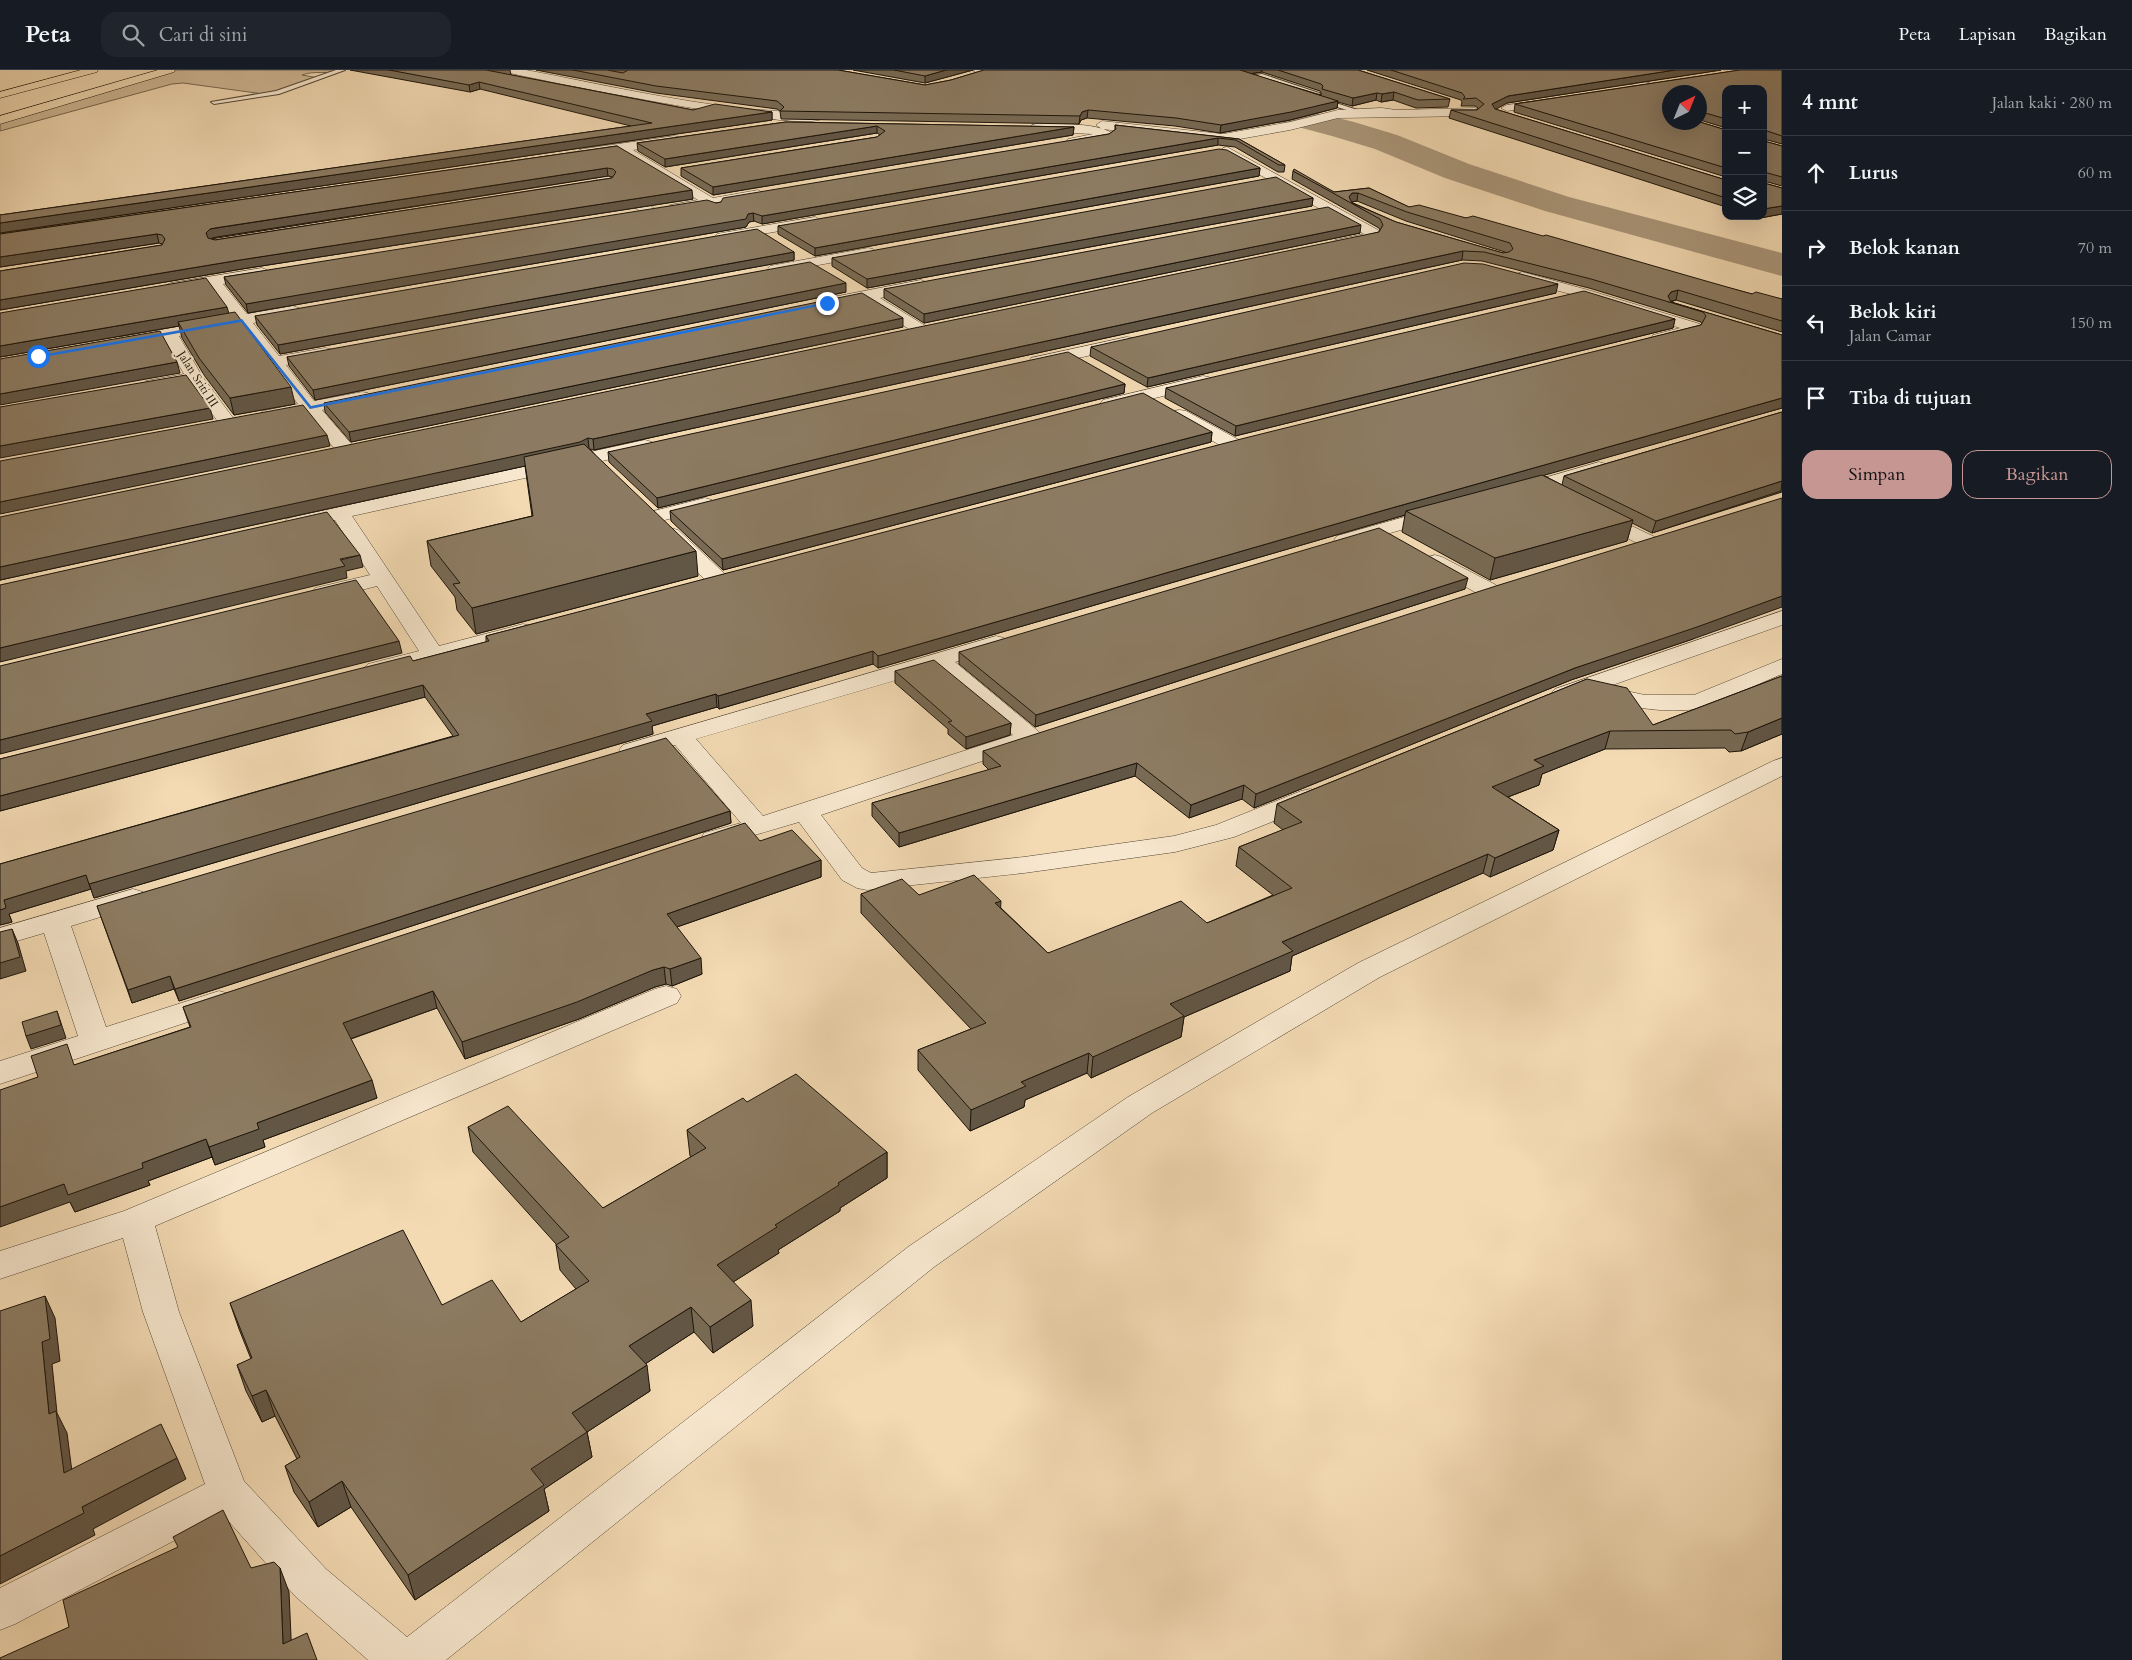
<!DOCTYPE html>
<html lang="id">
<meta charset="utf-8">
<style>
body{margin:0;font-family:Cardo,serif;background:#20242c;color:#f1f3f6}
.controls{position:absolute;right:15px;top:15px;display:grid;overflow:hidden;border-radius:10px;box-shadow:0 5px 20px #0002}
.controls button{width:45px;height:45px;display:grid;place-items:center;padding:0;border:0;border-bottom:1px solid #363941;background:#171b24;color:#f1f3f6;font:25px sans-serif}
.compass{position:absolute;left:1662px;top:15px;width:45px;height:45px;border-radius:50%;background:#171b24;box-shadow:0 5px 20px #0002;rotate:43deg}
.stop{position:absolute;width:15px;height:15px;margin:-11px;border:4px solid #1a73e8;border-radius:50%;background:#fff}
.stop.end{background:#1a73e8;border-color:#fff;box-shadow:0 1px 5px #0008}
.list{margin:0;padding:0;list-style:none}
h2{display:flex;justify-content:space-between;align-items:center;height:65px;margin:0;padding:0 20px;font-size:21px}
h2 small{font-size:16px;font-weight:400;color:#9ea1a6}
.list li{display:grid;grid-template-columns:32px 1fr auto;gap:15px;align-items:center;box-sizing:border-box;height:75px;padding:0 20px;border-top:1px solid #363941}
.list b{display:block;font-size:19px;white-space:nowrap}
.list p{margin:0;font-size:16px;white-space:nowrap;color:#9ea1a6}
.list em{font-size:16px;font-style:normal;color:#9ea1a6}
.actions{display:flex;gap:10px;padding:15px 20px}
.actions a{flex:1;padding:11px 0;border:1px solid #c59692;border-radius:15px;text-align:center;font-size:18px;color:#c59692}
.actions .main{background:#c59692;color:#111}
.icon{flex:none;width:28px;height:28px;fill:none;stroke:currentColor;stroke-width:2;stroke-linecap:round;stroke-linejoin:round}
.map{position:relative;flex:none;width:1782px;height:1590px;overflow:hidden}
header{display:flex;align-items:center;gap:30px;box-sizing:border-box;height:70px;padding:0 25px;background:#171b24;border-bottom:1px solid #363941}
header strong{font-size:24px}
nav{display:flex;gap:28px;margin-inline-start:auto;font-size:18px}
.search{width:350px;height:45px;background:#20242c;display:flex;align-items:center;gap:12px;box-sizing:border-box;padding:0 18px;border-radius:15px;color:#9ea1a6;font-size:19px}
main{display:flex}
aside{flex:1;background:#171b24}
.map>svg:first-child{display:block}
.green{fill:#cfb996;stroke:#766750}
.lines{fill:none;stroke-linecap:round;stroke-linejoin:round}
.river{fill:#aa977a;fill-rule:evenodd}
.service-casing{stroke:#524634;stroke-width:2}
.minor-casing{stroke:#524634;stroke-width:1}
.motorway-casing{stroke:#1d150a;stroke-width:1}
.service{fill:#f7e7ce;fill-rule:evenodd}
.minor{fill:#f7e7ce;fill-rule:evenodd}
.motorway{fill:#f3dab3;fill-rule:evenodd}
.wall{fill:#786a54;stroke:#1d150a;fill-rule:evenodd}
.shaded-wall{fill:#625645;stroke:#1d150a}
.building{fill:#8c7b62;stroke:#1d150a;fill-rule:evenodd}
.route{fill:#1a73e8}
.labels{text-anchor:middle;stroke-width:4.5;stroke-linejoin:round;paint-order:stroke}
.far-street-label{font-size:12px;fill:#1d150a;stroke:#f7e7ce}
</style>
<header>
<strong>Peta</strong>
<div class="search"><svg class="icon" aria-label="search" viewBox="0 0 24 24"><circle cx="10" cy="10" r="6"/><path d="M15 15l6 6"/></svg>Cari di sini</div>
<nav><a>Peta</a><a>Lapisan</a><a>Bagikan</a></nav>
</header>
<main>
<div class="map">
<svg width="1782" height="1590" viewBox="0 0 1782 1590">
<rect width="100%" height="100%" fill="#f3dab3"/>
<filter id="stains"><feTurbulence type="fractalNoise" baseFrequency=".004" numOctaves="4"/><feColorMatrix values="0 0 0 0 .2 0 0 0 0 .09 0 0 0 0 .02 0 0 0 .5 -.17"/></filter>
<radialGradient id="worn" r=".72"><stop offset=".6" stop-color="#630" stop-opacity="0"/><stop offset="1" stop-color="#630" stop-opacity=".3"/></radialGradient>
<path class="green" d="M170,0h172c-14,5 -27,0 -40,5l17,3 -48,17 -88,-12 -11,1 -172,47v-11z"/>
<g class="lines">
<path class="river" d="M1204,24l80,11 70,17 43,13 72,29 100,33 213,56v23l-237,-65 -100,-33 -70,-29 -43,-13 -49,-13 -89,-14 -5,-6 5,-6z"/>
<g class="service-casing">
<path id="service" d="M336,0h9l-66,24 -65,10 -3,-2 65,-11z
M1262,4l57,19 1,1 -3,3 50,16 -3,2 -54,-16 -1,-1 3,-3 -52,-18 -9,1 4,3 -3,2 -11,-6z"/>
</g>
<g class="minor-casing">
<path id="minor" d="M504,0h22c74,14 147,31 222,39 12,1 70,4 75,9 -16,17 -276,-37 -314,-45z
M974,0h18v1l-5,3 -12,-2z
M1631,8l25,7 2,2 -6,3 -25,-7 -2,-2 2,-2z
M1552,29l4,1 2,2 -2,2 -49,7 -6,-3 6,-3z
M1382,38l14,2 79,-2 6,4 -6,4 -137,2 -48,12 -67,12 -121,-13 -6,-4 6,-4 121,13 67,-12 48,-12z
M1036,54c18,0 66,-2 78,11l-2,3 -40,8 -4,-1 -2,-3 2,-3 25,-5 -61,-3 -2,-3 2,-3z
M674,66l4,1 2,3 -2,3 -45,7 80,48 45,-8 7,4 -7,4 -36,6 -1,4 -5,1 -7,-3 -34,6 -7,-4 2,-3 28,-5 -80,-48 -39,4 76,53 2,3 -2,3h-10l-80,-59 6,-4 7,3 -1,-2 2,-3 4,-1z
M1227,77l151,83 2,3 -4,7 -5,1 -31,6 -5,-1 -2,-3 2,-3 29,-6 -141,-80 -2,-3 2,-3z
M815,147l7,4 -2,3 -98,17 -5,-1 -2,-3 2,-3 5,-1z
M868,178l5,1 2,3 -2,3 -98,18 -5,-1 -2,-3 2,-3 5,-1z
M262,198l5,2 3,3 -3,3 -44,8 24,30 46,-8 6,2 2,3 -2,3 -46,9 26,33 46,-8 6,1 2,4 -2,4 -45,8 28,36 48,-9 6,1 3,4 -3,4 -46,9 31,36 2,4 -2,4 -7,2 -7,-2 -34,-41 -36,7 -6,-1 -3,-4 3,-4 35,-7 -59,-78 -60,10 23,40 34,46 -3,4 -6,1 -6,-1 -31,-43 -38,7 -6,-1 -3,-4 3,-4 38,-7 -20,-35 -38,7 -6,-1 -2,-4 2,-4 6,-1 106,-19 -23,-31 -38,7 -5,-2 -3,-3 3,-3 5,-2z
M1522,202l66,18 112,34 2,3 -4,6 -39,10 -6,-2 -2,-3 2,-3 27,-7 -102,-32 -61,-16 -3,-3 3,-3z
M921,210l5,2 3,3 -3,3 -46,10 49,30 2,3 -2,3h-12l-53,-33 -36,7 -6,-2 -2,-3 2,-3 6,-2z
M1127,267l6,1 2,4 -2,4 -96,21 -6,-1 -2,-4 2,-4z
M1203,306l6,1 3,4 -3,4 -100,24 -6,-1 -3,-4 3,-4z
M1180,340l6,1 53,29 2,4 -2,4 -7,2 -7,-2 -51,-29 -3,-4 3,-4z
M645,370l7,2 2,4 -2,4 -300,66 87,130 84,-22 8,2 3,5 -3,5 -155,40 -8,-2 -4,-5 4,-5 51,-13 -42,-65 -54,14 -8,-2 -3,-5 3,-5 55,-13 -35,-55 -41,9 -7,-2 -3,-4 3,-4 7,-2z
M1599,392l7,2 3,4 -3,4 -86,25 -7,-2 -3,-4 3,-4z
M705,428l7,2 3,4 -3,4 -59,15 -7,-2 -3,-4 3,-4z
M1440,437l7,2 3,4 -3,4 -103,29 -7,-2 -3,-4 3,-4z
M1596,439l61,29 3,4 -3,4 -7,2 -7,-2 -54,-27 -3,-4 3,-4z
M671,458l7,2 48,45 3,5 -3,5 -8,1 -8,-1 -46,-47 -3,-4 3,-4z
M1435,485l7,2 54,28 3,5 -3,5 -8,2 -8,-2 -52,-30 -4,-4 4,-4z
M1782,541v14l-175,62 38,8h49l88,-36v15l-76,33c-37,9 -81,-1 -116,-10l-3,-3 -24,7 -8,-2 -4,-5 4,-5z
M996,566l8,2 3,5 -3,5 -49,14 84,70 3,5 -3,5 -11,2 -1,2 -206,69 41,53 9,5 153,-16 150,-21 42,-11 85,-34 9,-2 9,2 4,6 -4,6 -85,34 -59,15 -151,21 -157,17 -10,-2 -15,-8 -43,-58 -85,25 -10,-2 -3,-6 3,-6 37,-10 -66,-78 -43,13 -9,-3 -4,-5 4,-5zM934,599l79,66 -250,81 -67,-77z
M1782,688v18l-402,201 -228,136 -218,154 -488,393h-78l-72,-63 -73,-82 -208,109 -15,6v-42l205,-104 -62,-172 -20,-74 -123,41v-28l124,-40 531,-222 11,-3 11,3 4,7 -4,7 -522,223 24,86 65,169 82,88 81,68 501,-390 220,-150 230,-134 415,-202z
M133,819l10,3 4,6 -4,6 -72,22 35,101 113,-36 11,3 4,7 -4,7 -230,76v-23l78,-25 -34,-103 -44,13v-18z"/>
</g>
<g class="motorway-casing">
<path id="motorway" d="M81,0h17l-1,2 -97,26v-6z
M158,0h17l-1,2 -174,52v-8z"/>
</g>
<use href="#service" class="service"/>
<use href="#minor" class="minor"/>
<use href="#motorway" class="motorway"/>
</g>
<path class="wall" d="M350,0h160l1,5 182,35 79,2v8l-772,113v-18l631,-89 -151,-37 -10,3z
M536,0h302l87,15 26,-5 33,-10h374l92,29 -2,8 -32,1 -23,-8 -12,2 -5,-2 -24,6 -14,-4 -1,6 -47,12 -70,13 -45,-7 -88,-8 -6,2 -2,4 -298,-5 -1,-8 -3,-2 -121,-16zM1262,2l58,19 1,2v2l-70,-21z
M853,0h120l-48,13z
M1367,0h354l-214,33 -12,6 231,71v27l-277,-89 2,-8h26l1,-2 -3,-2h-14l1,-4 -1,-2z
M1740,0h42v74l-18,-5v2l18,5v40l-18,-5v2l18,5v26l-22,4 -7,-2h10v-127h-37v39l-26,-8v-28h-30v30h30l26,8v47l-212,-65 1,-8z
M786,52l288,5 -1,8 -360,60 -32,-19v-8l196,-31 3,-2 -3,-2 -212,34 -27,-16 -1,-8z
M1115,55l124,14 46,26 -1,7h-6l-43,-25 -17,-2 -456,79 -8,-3 -5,1 -3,5 -498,86 -22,-28 -2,-8 492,-74 393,-69 6,-4z
M617,76l76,53 -451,70 -242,41v-39l162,-26v-1l-3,-1 -159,24v-33zM608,106l5,1 -1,1 -397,62 -4,-1z
M1260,98l-1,8 -444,80 -37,-22v-8z
M1293,101l41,21 35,-4 40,19 57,11 286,76 30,5v33l-106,-32 -5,2 111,33v73l-239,67 19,10 2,-9 218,-64v80l-130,41 -20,-10 -5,18 -137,39 -88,-48 3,-17 -527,153 -5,-4 -154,45 -2,-2 -65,19 1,8 -559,164 -3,-9 -82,25 3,8 -12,3v-61l453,-128 -28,-39 -425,114v-52l413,-98 73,-19v-6l1215,-311 1,-1 -1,-2 -112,-34 -107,-27 -20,-1 -868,190 -4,-1 108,127 -222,58 -19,-24 -2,-13 -24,-31 -4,-25 105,-25 -7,-50 -525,114 1379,-348 1,-2 -1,-2 -87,-49zM1357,131l49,20 102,32h-5l-107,-31 -45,-20z
M1313,128l-1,8 -445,82 -35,-22v-8z
M1360,163l-436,90 -40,-25v-9z
M794,182v8l-514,94 -23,-29 -2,-9z
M846,222l-531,108 -26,-34 -2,-9z
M1556,223l-409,94 -57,-31 1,-9z
M229,243l66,91 -61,11 -30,-40 -22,-37 -3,-12 -179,31z
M1675,249l-2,9 -438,108 -70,-38 1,-10z
M903,257l-552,115 -26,-30 -1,-9z
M1125,314l-1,9 -466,115 -49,-46 -1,-10z
M1212,362l-1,10 -488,128 -52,-49 -1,-10z
M1465,519l-430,138 -76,-63v-12z
M1693,569l-122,41 -317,128 -12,-9 -53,19 -54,-42 -236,71 -27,-31v-13l117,-33 -6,-6v-13z
M895,601l116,52 -1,12 -44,14 -18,-15v-5l-53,-46z
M1782,606v58l-41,17 -12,1 -4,-4 -120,1 -63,25 -3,11 -31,12 51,33 -6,20 -63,27 -7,-4 -191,83 -2,15 -106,46 -3,20 -90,41 -4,-5 -62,27 -1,7 -54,24 -52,-61v-20l53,-21 -110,-116v-19l58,1 82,13 47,45 159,-30 66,-28 -37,-29 3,-19 44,-17 -9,-7 3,-19 310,-125 66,46z
M730,741l1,12 -552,178 -5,-12 -42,14 -35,-97z
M760,771l61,19v17l-144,50 25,47 -30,12 -6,-2 -11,3 -76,32 -114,40 -28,-51 -86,31 26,59 -114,42 2,7 -50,18 -3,-8 -64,24 2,4 -75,27 -5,-10 -32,-125 152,-50 -7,-20z
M747,1032l140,50v26l-47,30v3l-62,39 1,3 -46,29 20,44 -40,27 -19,-21 -49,32 5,27 -63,41 5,25 -48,32 5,22 -134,89 -64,-93 -33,20 -24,-35 -9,-26 12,-7 -22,-43 -13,6 -16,-31 -9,-26 14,-6 -12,-30 -9,-26 212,2 79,17 55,-33 -16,-19 -4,-25v-1l-83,-92 -5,-25 135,81 88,-51 -1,-1 -3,-26z"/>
<path class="shaded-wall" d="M946,0h27l-48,13v-7z
M1240,0h22v2l-21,3z
M1675,0h46l-214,33 -16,9 1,-8 16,-8z
M479,12l1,7 -10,3 -1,-7z
M1394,22l-1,8 -12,2 1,-8z
M1377,23l-1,7 -24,6 1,-8z
M1338,31l-1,7 -47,12 -70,13 1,-8z
M1088,40l-1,8 -6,2 -2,4 1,-8 2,-4z
M772,42v8l-772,113v-10z
M1700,42h2l-2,8z
M877,56v7l-212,34v-8z
M1074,57l-1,8 -360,60v-8z
M1218,68v7l-456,79v-8z
M607,98l1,8 -391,61 -5,1 -4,4 -2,-9 4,-4z
M1260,98l-1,8 -444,80v-8z
M692,120l1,9 -451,70 -242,41v-10l240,-40z
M1352,123h6l-1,8 -6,1 -2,-5z
M1313,128l-1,8 -445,82v-9z
M1782,136v8l-22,4v-2h3v-7z
M753,143l1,8 -5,1 -3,5 -498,86 -2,-9z
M1361,155l-1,8 -436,90v-9z
M157,164l2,9 -159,24v-10z
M1463,181l-1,9 -868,190 -1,-11z
M794,182v8l-514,94 -2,-9z
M846,213v9l-531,108 -2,-10z
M1558,214l-2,9 -409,94 1,-9z
M1678,220l-2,10 -8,2v-6l3,-4z
M227,237l3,10 -52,5 1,4 -179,31v-11z
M903,248v9l-552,115 -2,-10z
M1675,249l-2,9 -438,108 1,-10z
M177,292l3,11 -180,32v-11z
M1125,314l-1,9 -466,115 -1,-10z
M291,317l4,17 -61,11 -4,-17z
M1782,328v10l-371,105 -5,-2 -1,4 -527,153v-12l496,-143z
M210,338l3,11 -213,39v-12z
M1212,362l-1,10 -488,128 -1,-11z
M327,365l3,11 -330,68v-12z
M588,368l1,11 -64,17 -525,114v-13z
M1782,411l-1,10 -129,42 4,-12z
M1633,450l-6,21 -137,39 5,-22z
M696,481l2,25 -222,58 -4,-26z
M360,485l3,12 -17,4 1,7 -347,84v-14z
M1468,508l-3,11 -430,138 1,-12z
M1782,526v11l-89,32 -122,41 -317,128 2,-14 319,-126z
M399,571l3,12 -402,101v-14z
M873,581v13l-154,45 -1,-13z
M423,615l2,12 -425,114v-15z
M716,624l1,13 -65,19 1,8 -559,164 -5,-14 557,-170z
M1782,648v16l-41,17 7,-19z
M1011,653l-1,12 -44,14v-12z
M1610,661l-5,18 -63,25 -3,11 -52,20 5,-18 42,-27z
M1137,693l-2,13 -236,71v-14z
M1244,715l-2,14 -53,19 2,-13z
M730,741l1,12 -552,178 -4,-12z
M1559,760l-6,20 -63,27 5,-19z
M1488,784l-5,19 -191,83 -2,15 -106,46 -3,20 -90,41 2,-21 77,-53 112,-62z
M821,790v17l-153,53 -1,-16z
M86,805l5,14 -82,25 3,8 -12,3v-15l4,-10z
M1001,831l-1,19 -5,-17z
M12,859l6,14 8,28 -26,8v-16z
M701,888l1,16 -30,12 -2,-17z
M664,897l2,17 -11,3 -76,32 -114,40 -3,-17 191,-72z
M170,906l4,13 -42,14 -4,-13z
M433,921l4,17 -90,32 -4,-17z
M57,941l9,27 -35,11 -5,-13z
M1089,983l-2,20 -62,27 -1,7 -54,24 1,-21 50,-28z
M372,1010l5,18 -114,42 2,7 -50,18 -6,-18 48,-24z
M206,1069l6,18 -64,24 2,4 -75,27 -5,-10 -70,25v-20l64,-23 78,-21z
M887,1082v26l-47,30v3l-62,39 1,3 -60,38 -2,-26 58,-40 63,-42z
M45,1226l10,22 5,43 -8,3 5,49 10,20 8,62 -11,-22 -15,-59 -7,-72z
M751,1230l2,26 -40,27 -3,-26z
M691,1237l3,25 -61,40 -4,-26z
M647,1295l3,26 -63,41 5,25 -48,32 5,22 -134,89 -7,-25 123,-106 41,-56z
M266,1320l9,26 -13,6 -10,-26z
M177,1388l9,21 -93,50 2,6 -95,49v-28l82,-49z
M342,1411l9,26 -33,20 -9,-25z
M280,1498l9,24 3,68 -9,-16z"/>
<path class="building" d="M389,0h97l207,40 22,-6 57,8 -772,111v-8l652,-92 -173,-41 -10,3z
M573,0h34l16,3 5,-3h210l87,15 26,-5 33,-10h256l98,31 -47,11 -70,13 -45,-7 -88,-8 -6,2 -2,4 -300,-5 4,-4 -7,-6 -121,-15z
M894,0h52l-21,6z
M1278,0h80l92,29 -32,1 -24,-8 -12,2 -5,-1 -24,5 -31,-9 1,-3 -2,-2z
M1391,0h284l-167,26 -16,8 3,5 231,71v18l-275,-88h26l7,-6 -8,-6 -13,1 2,-2 -3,-4z
M1740,0h42v66l-18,-6v11l18,5v31l-18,-5v11l18,5v18l-19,3v-120h-37v30l-24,-7h-2v-20h-30v30h30l26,8v38l-211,-64z
M786,52l288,5 -361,60 -32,-19 196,-31 8,-6 -8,-5 -212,33 -28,-16z
M1115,55l124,14 46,26h-6l-43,-25 -18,-2 -456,78 -9,-3 -5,1 -2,5 -500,85 -22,-27 483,-77 9,3 5,-1 2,-4 386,-64 7,-5z
M617,76l75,44 -452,70 -240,40v-29l162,-26 3,-6 -3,-4 -5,-1 -157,23v-23zM607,98l6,1 3,3 -4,6 -397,62 -7,-2 -2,-5 4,-4 5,-1z
M1219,79l8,1 33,18 -445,80 -37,-22z
M1294,99l40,23 35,-4 40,19 10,-2 47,13 7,-2 70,20 3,-1 174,50 32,9 4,-2 26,7v22l-104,-31 -7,2 -3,4 3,6 111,33v63l-408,115 -496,143 -5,-5 -155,45 -2,-2 -70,20 6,7 -563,163 -3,-9 -82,25 2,8 -6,2v-46l459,-129 -36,-50 -423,111v-37l410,-103 3,5 76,-20 -3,-5 755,-197 460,-114 5,-9 -3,-4 -112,-33 -107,-27 -21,-1 -870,188 -5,-1 -8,4 -580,125v-50l1379,-285 4,-7 -3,-6 -87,-48zM1352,123h6l49,19 103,31 3,6 -4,3 -6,1 -107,-31 -44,-19 -3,-6z
M1276,107l37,21 -446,81 -35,-21z
M1328,137l33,18 -437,89 -40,-25z
M757,159l37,23 -516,93 -23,-29z
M810,192l36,21 -533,107 -26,-33z
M1464,193l19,1 75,20 -410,94 -57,-31z
M206,208l21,29 -227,39v-33z
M1584,221l91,28 -439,107 -70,-38z
M862,223l41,25 -554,114 -25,-29z
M235,242l56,75 -61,11 -31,-40 -21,-36z
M160,261l17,31 -177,32v-35z
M1068,282l57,32 -468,114 -49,-46z
M186,305l24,33 -210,38v-39z
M1143,323l69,39 -490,127 -52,-48z
M303,335l24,30 -327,67v-41z
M1782,342v69l-126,40 -92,-45z
M584,374l112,107 -224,57 -19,-24 7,-1 -33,-42 106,-25 -9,-59z
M1542,405l91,45 -138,38 -89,-47z
M1782,428v98l-85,31 -122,41 -319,126 -12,-9 -53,20 -54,-42 -238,70 -27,-30 129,-37 -18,-15 516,-166z
M327,442l33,43 -20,4 5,7 -345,82v-63z
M1379,458l89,50 -432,137 -77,-63z
M356,510l43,61 -399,99v-74z
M934,590l77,63 -45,14 -18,-15 4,-1 -57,-50z
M1782,606v42l-34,14 -13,2 -4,-4 -121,1 -76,29 10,6 -52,21 67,43 -64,28 -7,-4 -206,88 11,9 -123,53 14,12 -91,41 -4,-4 -68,29 5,4 -55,24 -53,-60 68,-27 -125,-129 41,-15 17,16 55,-20 27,26 -6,2 53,50 133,-52 26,22 85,-35 -53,-41 63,-25 -25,-18 310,-125 40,9 26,37z
M666,668l64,73 -555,178 -5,-13 -42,14 -31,-84z
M745,753l15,18 32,-11 29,30 -154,54 34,44 -31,11 -6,-2 -11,3 -76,32 -115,40 -29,-51 -90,32 29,57 -115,43 2,6 -50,18 -3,-8 -64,24 1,5 -75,27 -4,-11 -64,23v-117l38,-13 -7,-21 36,-12 7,21 117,-38 -8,-20z
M12,859l8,28 -20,6v-31z
M57,941l4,14 -35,11 -4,-14z
M796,1004l91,78 -49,31 1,2 -64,40 2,2 -60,38 34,35 -41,27 -19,-20 -62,39 18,19 -75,48 15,19 -56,37 13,16 -136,90 -66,-94 -33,21 -24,-36 15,-9 -34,-67 -14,6 -15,-31 15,-7 -22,-55 173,-73 39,75 50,-25 29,42 68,-41 -33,-36 13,-8 -101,-110 40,-21 95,102 103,-60 -19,-18 56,-32 4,4z
M45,1226l5,43 -8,3 7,72 7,-3 8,62 97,-49 16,34 -95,49 2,6 -84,43v-245z
M223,1440l28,58 23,-6 6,6 3,76 24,-11 10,27h-317v-2l69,-31 -6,-27 115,-53 -5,-10z"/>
<path class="route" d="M827,232l2,2 -519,105 -69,-87 -203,36 -3,-2 207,-37 69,87z"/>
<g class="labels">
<g class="far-street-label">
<text transform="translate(198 309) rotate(57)" y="4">Jalan Sriti III</text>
</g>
</g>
<rect width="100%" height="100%" filter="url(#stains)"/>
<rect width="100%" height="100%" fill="url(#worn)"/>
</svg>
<div class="controls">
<button>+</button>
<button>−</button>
<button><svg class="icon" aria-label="layers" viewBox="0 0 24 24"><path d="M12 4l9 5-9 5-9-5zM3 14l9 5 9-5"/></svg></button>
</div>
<svg class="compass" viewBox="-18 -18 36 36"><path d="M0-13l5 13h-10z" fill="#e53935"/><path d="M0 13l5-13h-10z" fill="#9ea1a6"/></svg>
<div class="stop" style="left:38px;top:286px"></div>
<div class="stop end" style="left:827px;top:233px"></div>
</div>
<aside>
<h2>4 mnt<small>Jalan kaki · 280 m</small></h2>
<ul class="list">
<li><svg class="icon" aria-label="ahead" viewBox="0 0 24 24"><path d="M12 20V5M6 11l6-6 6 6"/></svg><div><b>Lurus</b></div><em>60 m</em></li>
<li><svg class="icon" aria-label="right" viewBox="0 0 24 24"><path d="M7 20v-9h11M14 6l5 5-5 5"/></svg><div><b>Belok kanan</b></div><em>70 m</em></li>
<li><svg class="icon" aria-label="left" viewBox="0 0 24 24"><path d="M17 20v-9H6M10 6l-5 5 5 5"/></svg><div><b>Belok kiri</b><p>Jalan Camar</p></div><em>150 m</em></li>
<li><svg class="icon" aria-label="arrive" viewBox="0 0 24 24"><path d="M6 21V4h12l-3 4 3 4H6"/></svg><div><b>Tiba di tujuan</b></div></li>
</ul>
<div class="actions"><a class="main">Simpan</a><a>Bagikan</a></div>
</aside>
</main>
